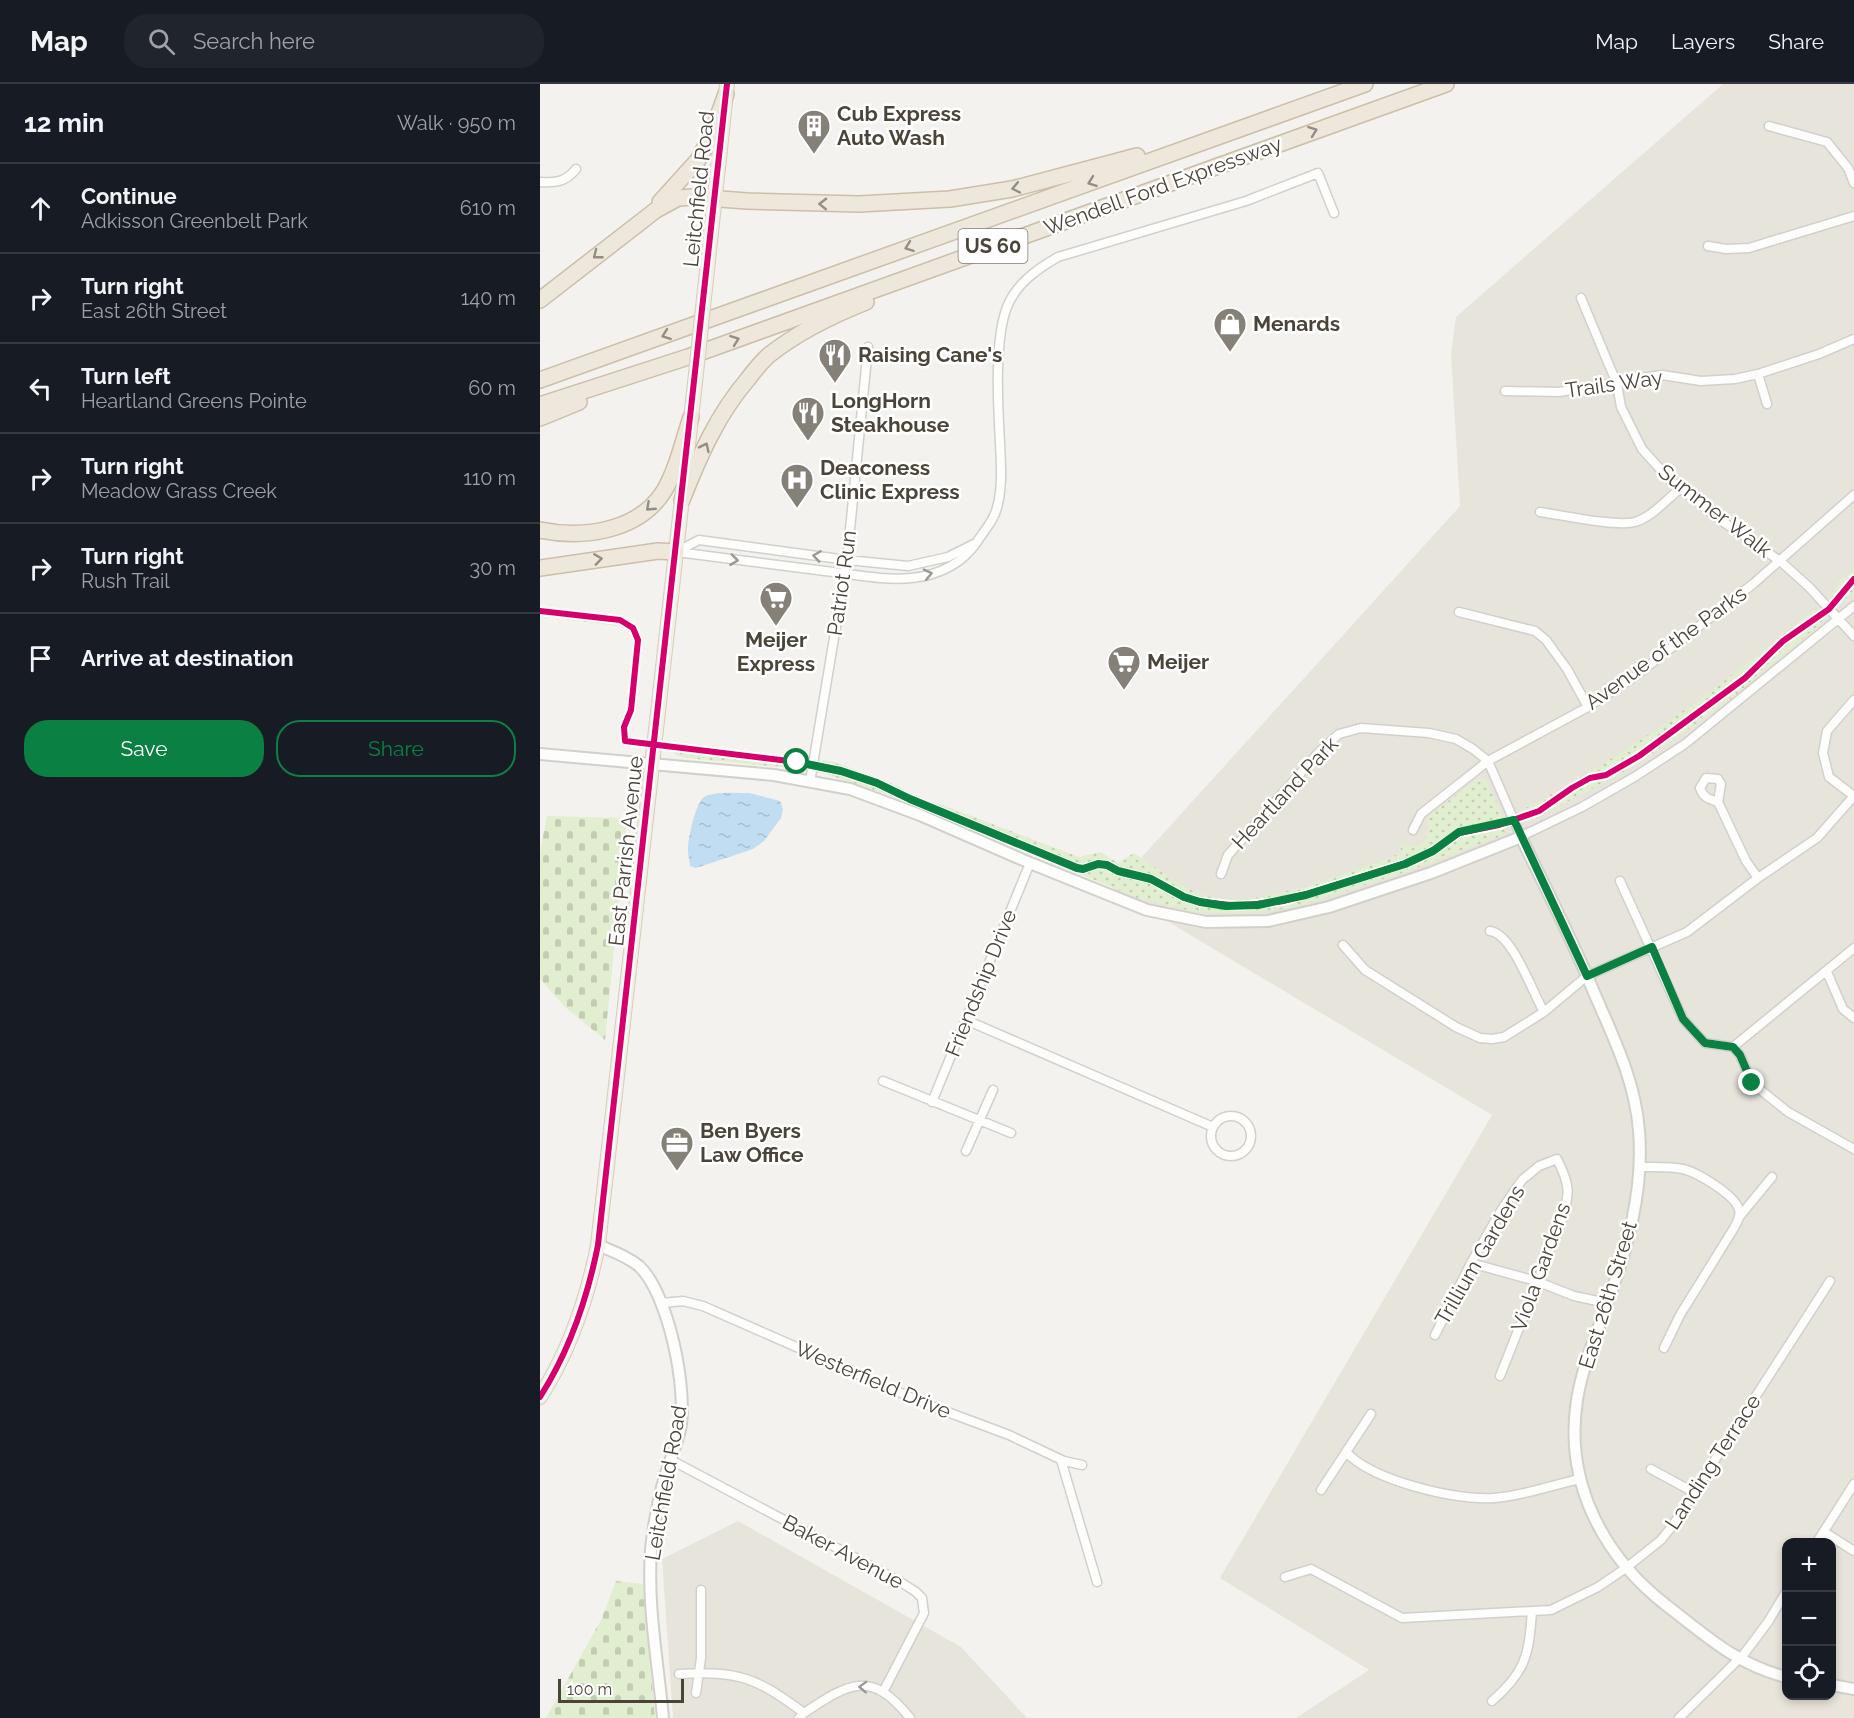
<!DOCTYPE html>
<meta charset="utf-8">
<style>
body{margin:0;font-family:Raleway,sans-serif;background:#20242c;color:#f1f3f6}
.controls{position:absolute;right:18px;bottom:18px;display:grid;overflow:hidden;border-radius:12px;box-shadow:0 3px 9px #0003}
.controls button{width:54px;height:54px;display:grid;place-items:center;padding:0;border:0;border-bottom:2px solid #363941;background:#171b24;color:#f1f3f6;font:30px sans-serif}
.scale{position:absolute;left:18px;bottom:15px;width:126px;box-sizing:border-box;padding-left:6px;border:3px solid #4b4439;border-top:0;font-size:16px;line-height:21px;white-space:nowrap;color:#4b4439;-webkit-text-stroke:4px #fff;paint-order:stroke}
.stop{position:absolute;width:18px;height:18px;margin:-14px;border:4px solid #0b8043;border-radius:50%;background:#fff}
.stop.end{background:#0b8043;border-color:#fff;box-shadow:0 2px 6px #0008}
.list{margin:0;padding:0;list-style:none}
h2{display:flex;justify-content:space-between;align-items:center;height:78px;margin:0;padding:0 24px;font-size:26px}
h2 small{font-size:20px;font-weight:400;color:#9ea1a6}
.list li{display:grid;grid-template-columns:39px 1fr auto;gap:18px;align-items:center;box-sizing:border-box;height:90px;padding:0 24px;border-top:2px solid #363941}
.list b{display:block;font-size:22px;white-space:nowrap}
.list p{margin:0;font-size:20px;white-space:nowrap;color:#9ea1a6}
.list em{font-size:20px;font-style:normal;color:#9ea1a6}
.actions{display:flex;gap:12px;padding:18px 24px}
.actions a{flex:1;padding:14px 0;border:2px solid #0b8043;border-radius:24px;text-align:center;font-size:21px;color:#0b8043}
.actions .main{background:#0b8043;color:#fff}
.icon{flex:none;width:33px;height:33px;fill:none;stroke:currentColor;stroke-width:2;stroke-linecap:round;stroke-linejoin:round}
.map{position:relative;flex:none;width:1314px;height:1634px;overflow:hidden}
header{display:flex;align-items:center;gap:36px;box-sizing:border-box;height:84px;padding:0 30px;background:#171b24;border-bottom:2px solid #363941}
header strong{font-size:28px}
nav{display:flex;gap:33px;margin-inline-start:auto;font-size:21px}
.search{width:420px;height:54px;background:#20242c;display:flex;align-items:center;gap:15px;box-sizing:border-box;padding:0 21px;border-radius:24px;color:#9ea1a6;font-size:22px}
main{display:flex}
aside{flex:1;background:#171b24}
.map>svg:first-child{display:block}
.residential{fill:#e7e4dc}
.education{fill:#eae5da}
.cemetery{fill:url(#cemetery-stones)}
.park{fill:url(#park-dots)}
.water{fill:url(#water-ripples)}
.lines{fill:none;stroke-linecap:round;stroke-linejoin:round}
.minor-casing{stroke:#d2d0cb;stroke-width:11}
.tertiary-casing{stroke:#d2d0cb;stroke-width:14}
.primary-casing{stroke:#d6cebb;stroke-width:16}
.motorway-casing{stroke:#ccbfa9;stroke-width:18}
.minor{stroke:#fdfdfc;stroke-width:8}
.tertiary{stroke:#fdfdfc;stroke-width:10}
.primary{stroke:#f2efe6;stroke-width:14}
.motorway{stroke:#ede8db;stroke-width:15}
.primary-bridge-casing{stroke:#d6cebb;stroke-width:16;stroke-linecap:butt}
.primary-bridge{stroke:#f2efe6;stroke-width:14}
.cycleway-casing{stroke:#fff;stroke-width:10}
.cycleway{stroke:#d6006c;stroke-width:6}
.oneway{stroke:#948e82}
.oneway2{stroke:#9b9791}
.route{stroke:#0b8043;stroke-width:8}
.labels{text-anchor:middle;stroke-width:5;stroke-linejoin:round;paint-order:stroke}
.shield{fill:#fff;stroke:#817c74;stroke-width:1.5}
.shield-label{font-size:20px;font-weight:bold;fill:#4b4439}
.poi-label{font-size:21px;font-weight:bold;fill:#4b4439;stroke:#fff;text-anchor:start}
.street-label{font-size:21px;fill:#4b4439;stroke:#fff}
</style>
<header>
<strong>Map</strong>
<div class="search"><svg class="icon" aria-label="search" viewBox="0 0 24 24"><circle cx="10" cy="10" r="6"/><path d="M15 15l6 6"/></svg>Search here</div>
<nav><a>Map</a><a>Layers</a><a>Share</a></nav>
</header>
<main>
<aside>
<h2>12 min<small>Walk · 950 m</small></h2>
<ul class="list">
<li><svg class="icon" aria-label="ahead" viewBox="0 0 24 24"><path d="M12 20V5M6 11l6-6 6 6"/></svg><div><b>Continue</b><p>Adkisson Greenbelt Park</p></div><em>610 m</em></li>
<li><svg class="icon" aria-label="right" viewBox="0 0 24 24"><path d="M7 20v-9h11M14 6l5 5-5 5"/></svg><div><b>Turn right</b><p>East 26th Street</p></div><em>140 m</em></li>
<li><svg class="icon" aria-label="left" viewBox="0 0 24 24"><path d="M17 20v-9H6M10 6l-5 5 5 5"/></svg><div><b>Turn left</b><p>Heartland Greens Pointe</p></div><em>60 m</em></li>
<li><svg class="icon" aria-label="right" viewBox="0 0 24 24"><path d="M7 20v-9h11M14 6l5 5-5 5"/></svg><div><b>Turn right</b><p>Meadow Grass Creek</p></div><em>110 m</em></li>
<li><svg class="icon" aria-label="right" viewBox="0 0 24 24"><path d="M7 20v-9h11M14 6l5 5-5 5"/></svg><div><b>Turn right</b><p>Rush Trail</p></div><em>30 m</em></li>
<li><svg class="icon" aria-label="arrive" viewBox="0 0 24 24"><path d="M6 21V4h12l-3 4 3 4H6"/></svg><div><b>Arrive at destination</b></div></li>
</ul>
<div class="actions"><a class="main">Save</a><a>Share</a></div>
</aside>
<div class="map">
<svg width="1314" height="1634" viewBox="0 0 1314 1634">
<defs>
<pattern id="cemetery-stones" width="16" height="16" patternUnits="userSpaceOnUse" patternTransform="scale(1.5)"><rect width="16" height="16" fill="#e1eecf"/><path d="M2 7V4a2 2 0 0 1 4 0v3zM10 15v-3a2 2 0 0 1 4 0v3z" fill="#c3cdb2"/></pattern>
<pattern id="park-dots" width="8" height="8" patternUnits="userSpaceOnUse" patternTransform="scale(1.5)"><rect width="8" height="8" fill="#e1eecf"/><path d="M2 2h.1M6 6h.1" fill="none" stroke="#c3cdb2" stroke-width="1.8" stroke-linecap="round"/></pattern>
<pattern id="water-ripples" width="26" height="14" patternUnits="userSpaceOnUse" patternTransform="scale(1.5)"><rect width="26" height="14" fill="#c0ddf1"/><path d="M2 4q2-2 4 0t4 0M15 11q2-2 4 0t4 0" fill="none" stroke="#a6bfcf"/></pattern>
</defs>
<rect width="100%" height="100%" fill="#f4f2ee"/>
<path class="residential" d="M1183,0h131v1605l-22,-4v-143h-46v135l-107,41h-383l73,-48 -149,-92 272,-463 -379,-226 347,-383 -9,-152 5,-37z
M198,1437l223,126 66,71h-354l-11,-159z"/>
<path class="education" d="M1198,1575l48,18v19h46v-11l22,4v29h-175z"/>
<path class="cemetery" d="M7,732l80,2 -22,222 -40,-33 -25,-28v-127z
M76,1497l27,3 12,134h-109l55,-98z"/>
<path class="park" d="M1314,484v24c-12,10 -27,16 -33,31l-95,80 -98,67 -94,49 -11,-1 -15,7 -2,6 -5,5 -93,35 -116,37 -54,6 -46,-3 -55,-13 -228,-96 -80,-27c-10,-9 -26,-9 -38,-7l-105,-10 -10,-3 -6,-7 -48,-5c-4,-11 0,-25 5,-35l6,-71 -8,-10 -85,-11v-9l84,9 13,11 4,10v10l-5,56 -7,22v11l3,3 40,3 133,17 -1,3 17,2 1,-4 13,2 65,25 17,12 19,8 1,-4 142,54 21,-5 18,11 16,-10c23,15 48,36 75,44 47,13 146,-28 193,-44l-2,-7c6,-2 9,1 15,0 17,-3 10,-20 14,-30l49,-38 8,2 20,42 15,-7 -1,-4c55,-29 109,-62 160,-98 47,-32 91,-69 135,-104l4,4 12,-11 -3,-3 8,-11 2,-6z"/>
<path class="water" d="M209,709l31,8 3,8 -2,9 -17,23 -11,8 -57,19 -6,-2c0,-5 -2,-10 -2,-14 -1,-10 7,-47 15,-54 7,-7 35,-5 46,-5z"/>
<g class="lines">
<g class="minor-casing">
<path id="minor" d="M1229,42l58,16 21,26 6,15
M0,98c15,1 26,0 36,-13
M1168,162l18,3 23,-1 105,-32
M1041,214l36,86 4,23 21,42 27,30 50,40 61,42 29,26 45,49
M1218,290l9,30
M965,307l54,1 103,-17 39,6 34,-2 23,-5 61,-20 35,-15
M1000,428c22,3 76,15 95,10 17,-5 32,-23 46,-34
M136,468c50,6 100,13 149,19 28,3 59,10 87,7 27,-3 49,-13 65,-36 6,-10 15,-19 19,-31 7,-22 5,-45 4,-68 -2,-35 -6,-103 7,-136 9,-23 30,-38 51,-50l188,-56 72,-28 16,40
M136,468l23,-12 148,20 61,6 40,-9 28,-14
M919,528l76,19 11,9 21,29 21,38
M1314,616l-27,31 -4,22 6,24 25,19
M270,698l37,-222 21,-213
M1178,718c-10,-3 -15,-5 -18,-14l6,-10 12,1 3,5 -3,18 28,59 12,17
M873,746l8,-16 67,-53 100,-54 46,-30 119,-93 101,-89
M681,790l7,-19 92,-104 19,-17 22,-6 68,5 27,6 17,10 15,12 33,76 5,-3 56,-27 54,-31 49,-32 169,-138
M1080,797l63,138 22,24 28,4 121,-99
M950,847c23,3 42,61 54,81
M803,861l22,25 91,57 24,11 12,1 12,-2 40,-25 43,-36 100,-44 71,-54 59,-40 37,-42
M1287,888l16,37 11,9
M426,936l247,107
M1193,963l7,8 12,28 36,29 66,37
M343,997l128,52
M392,1018l98,-239
M671 1052a20 20 0 1 1 40 0a20 20 0 1 1-40 0Z
M426,1067l27,-61
M1100,1083c14,0 29,-1 43,2 13,3 53,26 56,41 2,6 -2,12 -5,18l-54,87 -16,33
M1200,1132l32,-39
M931,1179l65,18 38,15 33,7
M122,1219l21,-2 20,5 223,98 83,31 55,26 18,4
M895,1251l36,-72 31,-54 20,-29 17,-14 18,-7c14,28 13,33 4,63l-61,154
M806,1368c27,29 108,48 148,46 29,-2 58,-13 86,-19
M131,1376l228,121 17,11 6,6 2,15 -41,79
M521,1376l36,122
M1111,1385l44,24
M781,1406l50,-76
M1284,1448l30,19
M1277,1458l37,-58
M745,1493l26,-8 91,49 149,-8 47,-23 28,-19 35,-28 12,-15 157,-244
M139,1590c61,-3 76,3 125,39
M156,1609l5,-35v-68
M952,1617c34,-29 37,-47 40,-90
M259,1634l5,-5c45,-30 67,-44 106,5
M1139,1634l65,-64 24,-32 18,-30"/>
</g>
<g class="tertiary-casing">
<path id="tertiary" d="M0,670l234,21 76,14 70,26 110,48 117,47 59,12 62,-1 61,-14 102,-34 90,-36c23,48 48,96 69,146 20,48 45,94 49,148 5,60 -12,119 -33,176 -11,31 -24,61 -29,93 -13,82 26,156 89,205 39,30 71,60 120,72
M58,1161c14,6 29,11 41,21 30,28 49,125 41,164 -5,19 -13,38 -18,57 -5,20 -9,42 -11,63 -4,56 7,112 12,168
M1292,1601l22,4"/>
</g>
<g class="primary-casing">
<path id="primary" d="M164,214l23,-214
M0,1313c30,-47 47,-97 58,-152l97,-862"/>
</g>
<g class="motorway-casing">
<path id="motorway" d="M120,118l38,-42 12,-22 16,-44
M0,216l116,-90 22,-12 16,-1 53,4 112,3 91,-5 62,-10 125,-33
M0,296l825,-296
M0,321l148,-48 758,-273
M0,334l39,-16
M142,416c17,-43 35,-85 66,-121 6,-8 13,-17 21,-24 28,-22 64,-40 97,-53
M0,446c44,9 99,1 124,-39 13,-22 19,-50 27,-74
M0,484l118,-17 18,1"/>
</g>
<use href="#minor" class="minor"/>
<use href="#tertiary" class="tertiary"/>
<use href="#primary" class="primary"/>
<use href="#motorway" class="motorway"/>
<g class="primary-bridge-casing">
<path id="primary-bridge" d="M155,299l9,-85"/>
</g>
<use href="#primary-bridge" class="primary-bridge"/>
<g class="cycleway-casing">
<path id="cycleway" d="M0,527l80,9 13,8 5,12 -7,70 -7,17 1,14 172,21 44,9 36,12 33,16 167,69 6,1 15,-5 9,1 11,6 33,8 33,18 16,5 40,4 44,-5 129,-40 20,-10 26,-18 40,-8 40,-14 33,-23 18,-10 16,-3 33,-19 106,-78 38,-37 46,-32 25,-30
M0,1313c30,-47 47,-97 58,-152l129,-1161"/>
</g>
<use href="#cycleway" class="cycleway"/>
</g>
<defs><path id="oneway-chevron" d="M-2-3.5L2.5 0L-2 3.5" fill="none" stroke-width="1.6" stroke-linecap="round" stroke-linejoin="round" transform="scale(1.5)"/></defs>
<g class="oneway">
<use href="#oneway-chevron" transform="translate(773 47) rotate(-20)"/>
<use href="#oneway-chevron" transform="translate(552 98) rotate(160)"/>
<use href="#oneway-chevron" transform="translate(476 104) rotate(168)"/>
<use href="#oneway-chevron" transform="translate(283 120) rotate(-179)"/>
<use href="#oneway-chevron" transform="translate(369 163) rotate(160)"/>
<use href="#oneway-chevron" transform="translate(57 171) rotate(142)"/>
<use href="#oneway-chevron" transform="translate(126 251) rotate(160)"/>
<use href="#oneway-chevron" transform="translate(195 256) rotate(-20)"/>
<use href="#oneway-chevron" transform="translate(165 363) rotate(-64)"/>
<use href="#oneway-chevron" transform="translate(110 423) rotate(137)"/>
<use href="#oneway-chevron" transform="translate(58 475) rotate(-8)"/>
</g>
<g class="oneway2">
<use href="#oneway-chevron" transform="translate(277 472) rotate(-172)"/>
<use href="#oneway-chevron" transform="translate(194 476) rotate(7)"/>
<use href="#oneway-chevron" transform="translate(388 490) rotate(-13)"/>
<use href="#oneway-chevron" transform="translate(323 1603) rotate(-178)"/>
</g>
<g class="lines">
<path class="route" d="M257,678l44,9 36,12 33,16 167,69 6,1 15,-5 9,1 11,6 33,8 33,18 16,5 26,4 32,-1 48,-10 99,-31 28,-13 26,-19 55,-12 73,156 65,-29 31,72 22,24 28,4 7,8 12,28"/>
</g>
<defs>
<g id="building-pin" transform="scale(1.725)"><path d="M0 17L-7.5 6A9.5 9.5 0 1 1 7.5 6Z" fill="#868178" stroke="#fff"/><path d="M-4-6H4V6H1V3H-1V6H-4ZM-2.5-4.3h1.7v1.8h-1.7ZM.8-4.3h1.7v1.8H.8ZM-2.5-1h1.7V.8h-1.7ZM.8-1h1.7V.8H.8Z" fill="#fff"/></g>
<g id="shop-pin" transform="scale(1.725)"><path d="M0 17L-7.5 6A9.5 9.5 0 1 1 7.5 6Z" fill="#868178" stroke="#fff"/><path d="M-5-2.5h2.3a2.7 3.5 0 0 1 5.4 0H5L5.5 6h-11ZM-1.5-2.5h3a1.5 2.3 0 0 0-3 0Z" fill="#fff"/></g>
<g id="restaurant-pin" transform="scale(1.725)"><path d="M0 17L-7.5 6A9.5 9.5 0 1 1 7.5 6Z" fill="#868178" stroke="#fff"/><path d="M-5-6h1v4h1v-4h1v4h1v-4h1v5L-1.5 .5V6h-2V.5L-5-1ZM5-6V6H3V1.5H1.5Q1.5-4 5-6Z" fill="#fff"/></g>
<g id="hospital-pin" transform="scale(1.725)"><path d="M0 17L-7.5 6A9.5 9.5 0 1 1 7.5 6Z" fill="#868178" stroke="#fff"/><path d="M-5-5h3v3.5h4V-5h3V5h-3V1.5h-4V5h-3Z" fill="#fff"/></g>
<g id="supermarket-pin" transform="scale(1.725)"><path d="M0 17L-7.5 6A9.5 9.5 0 1 1 7.5 6Z" fill="#868178" stroke="#fff"/><path d="M-6-5.5h2.5l.6 2H6L4.5 2H-2.5L-4.4-4H-6ZM-1.5 3.2a1.3 1.3 0 1 0 .1 0ZM3 3.2a1.3 1.3 0 1 0 .1 0Z" fill="#fff"/></g>
<g id="office-pin" transform="scale(1.725)"><path d="M0 17L-7.5 6A9.5 9.5 0 1 1 7.5 6Z" fill="#868178" stroke="#fff"/><path d="M-6-3h4V-5.5h4V-3h4V5H-6ZM-1-4.5V-3h2v-1.5ZM-6 0V1H6V0Z" fill="#fff"/></g>
</defs>
<g fill-rule="evenodd">
<use href="#building-pin" x="274" y="42"/>
<use href="#shop-pin" x="690" y="240"/>
<use href="#restaurant-pin" x="295" y="271"/>
<use href="#restaurant-pin" x="268" y="329"/>
<use href="#hospital-pin" x="257" y="396"/>
<use href="#supermarket-pin" x="236" y="514"/>
<use href="#supermarket-pin" x="584" y="578"/>
<use href="#office-pin" x="137" y="1059"/>
</g>
<g class="labels">
<rect class="shield" x="418.5" y="145" width="69" height="34" rx="4.5"/>
<g class="shield-label">
<text x="453" y="169">US 60</text>
</g>
<g class="poi-label">
<text x="297" y="37">Cub Express<tspan x="297" dy="24">Auto Wash</tspan></text>
<text x="713" y="247">Menards</text>
<text x="318" y="278">Raising Cane's</text>
<text x="291" y="324">LongHorn<tspan x="291" dy="24">Steakhouse</tspan></text>
<text x="280" y="391">Deaconess<tspan x="280" dy="24">Clinic Express</tspan></text>
<text x="236" y="563" text-anchor="middle">Meijer<tspan x="236" dy="24">Express</tspan></text>
<text x="607" y="585">Meijer</text>
<text x="160" y="1054">Ben Byers<tspan x="160" dy="24">Law Office</tspan></text>
</g>
<g class="street-label">
<text transform="translate(623 102) rotate(-20)" y="7">Wendell Ford Expressway</text>
<text transform="translate(159 105) rotate(-84)" y="7">Leitchfield Road</text>
<text transform="translate(1074 300) rotate(-8)" y="7">Trails Way</text>
<text transform="translate(1175 427) rotate(38)" y="7">Summer Walk</text>
<text transform="translate(302 499) rotate(-82)" y="7">Patriot Run</text>
<text transform="translate(1126 564) rotate(-36)" y="7">Avenue of the Parks</text>
<text transform="translate(745 709) rotate(-47)" y="7">Heartland Park</text>
<text transform="translate(86 767) rotate(-84)" y="7">East Parrish Avenue</text>
<text transform="translate(441 899) rotate(-68)" y="7">Friendship Drive</text>
<text transform="translate(940 1171) rotate(-60)" y="7">Trillium Gardens</text>
<text transform="translate(1001 1183) rotate(-70)" y="7">Viola Gardens</text>
<text transform="translate(1068 1211) rotate(-73)" y="7">East 26th Street</text>
<text transform="translate(333 1296) rotate(23)" y="7">Westerfield Drive</text>
<text transform="translate(1173 1378) rotate(-57)" y="7">Landing Terrace</text>
<text transform="translate(126 1399) rotate(-80)" y="7">Leitchfield Road</text>
<text transform="translate(303 1468) rotate(28)" y="7">Baker Avenue</text>
</g>
</g>
</svg>
<div class="controls">
<button>+</button>
<button>−</button>
<button><svg class="icon" aria-label="locate" viewBox="0 0 24 24"><circle cx="12" cy="12" r="6"/><path d="M12 2v4M12 18v4M2 12h4M18 12h4"/></svg></button>
</div>
<div class="scale">100 m</div>
<div class="stop" style="left:257px;top:678px"></div>
<div class="stop end" style="left:1212px;top:999px"></div>
</div>
</main>
